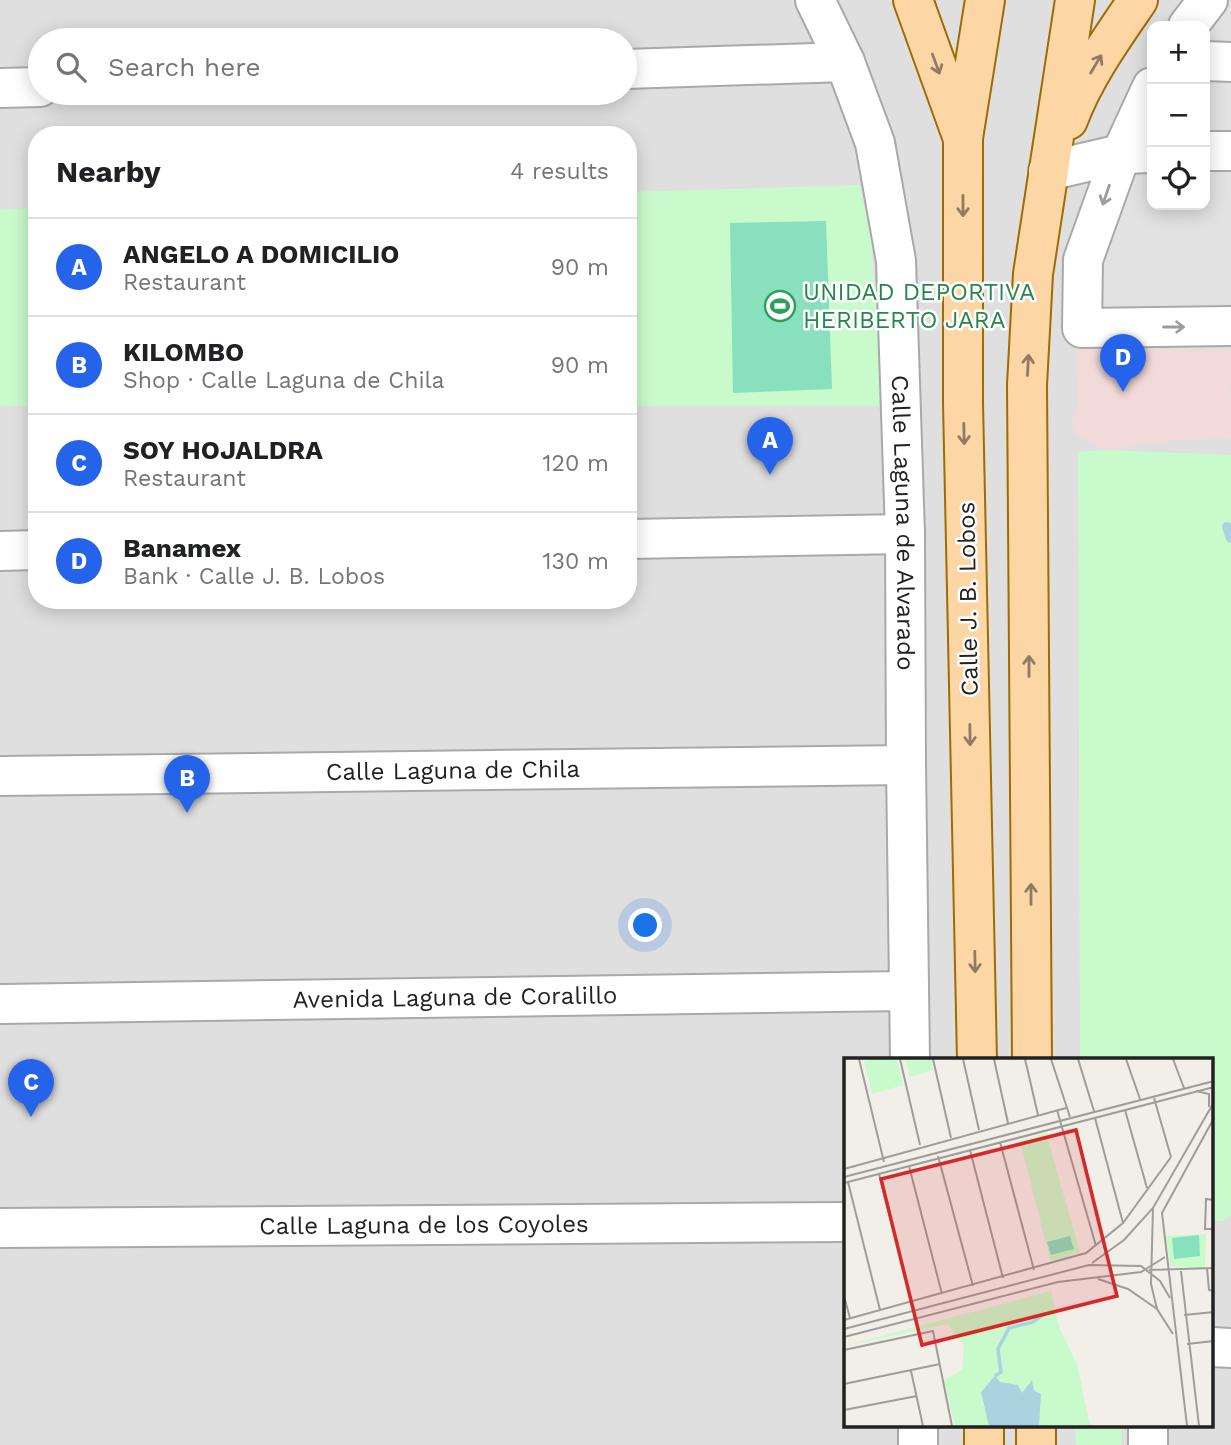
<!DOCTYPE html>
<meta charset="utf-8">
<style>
body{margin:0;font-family:"Work Sans",sans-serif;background:#f2f2f2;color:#202124}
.controls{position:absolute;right:21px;top:21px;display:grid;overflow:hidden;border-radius:14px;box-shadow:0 4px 18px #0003}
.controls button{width:63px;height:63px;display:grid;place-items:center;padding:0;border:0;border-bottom:2px solid #e0e0e0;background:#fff;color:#202124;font:35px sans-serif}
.you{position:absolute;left:646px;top:926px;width:24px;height:24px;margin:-18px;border:5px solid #fff;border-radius:50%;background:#1a73e8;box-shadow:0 0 0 10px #1a73e833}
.badge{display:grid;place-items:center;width:46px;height:46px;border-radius:50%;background:#2563eb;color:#fff;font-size:23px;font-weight:700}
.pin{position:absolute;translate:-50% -58px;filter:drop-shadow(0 2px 4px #0008)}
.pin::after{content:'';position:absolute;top:37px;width:24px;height:21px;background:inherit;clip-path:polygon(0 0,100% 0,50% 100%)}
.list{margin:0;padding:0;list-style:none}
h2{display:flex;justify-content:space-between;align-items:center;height:91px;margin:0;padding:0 28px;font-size:30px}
h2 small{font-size:23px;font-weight:400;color:#757577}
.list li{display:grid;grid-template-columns:46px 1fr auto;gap:21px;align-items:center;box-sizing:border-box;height:98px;padding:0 28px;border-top:2px solid #e0e0e0}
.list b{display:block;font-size:26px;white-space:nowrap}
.list p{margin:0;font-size:23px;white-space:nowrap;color:#757577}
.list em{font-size:23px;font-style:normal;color:#757577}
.icon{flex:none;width:38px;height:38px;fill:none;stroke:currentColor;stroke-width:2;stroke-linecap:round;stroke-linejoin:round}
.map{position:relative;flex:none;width:1231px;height:1445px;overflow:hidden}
.search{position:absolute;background:#fff;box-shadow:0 4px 18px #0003;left:28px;top:28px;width:609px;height:77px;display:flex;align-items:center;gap:18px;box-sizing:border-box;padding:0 24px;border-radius:38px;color:#757577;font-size:26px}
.panel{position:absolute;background:#fff;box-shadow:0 4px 18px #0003;left:28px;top:126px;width:609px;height:483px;border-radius:28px}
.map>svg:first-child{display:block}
.residential{fill:#e0dfdf;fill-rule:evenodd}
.commercial{fill:#f2dad9}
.park{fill:#c8facc}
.pitch{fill:#88e0be}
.parking{fill:#e2e2e2}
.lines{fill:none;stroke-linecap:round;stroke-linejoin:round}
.stream{stroke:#aad3df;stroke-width:10}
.minor-casing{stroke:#a9a9a9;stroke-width:42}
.major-casing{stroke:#a06b00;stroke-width:42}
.minor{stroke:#fff;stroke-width:38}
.major{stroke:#fcd6a4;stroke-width:38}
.oneway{stroke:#8f7c63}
.oneway2{stroke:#9c9c9c}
.labels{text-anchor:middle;stroke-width:5;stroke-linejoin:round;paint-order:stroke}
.leisure-label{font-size:24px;fill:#27864d;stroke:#fff;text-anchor:start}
.street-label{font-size:24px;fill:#222;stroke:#fff}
.inset-river{fill:none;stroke:#aad3df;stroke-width:3.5}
.inset-road{fill:none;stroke:#9f9d99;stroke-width:2}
.view{fill:#d62828;fill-opacity:0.15;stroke:#d62828;stroke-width:3.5}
.inset-edge{fill:none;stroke:#222;stroke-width:3.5}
</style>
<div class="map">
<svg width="1231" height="1445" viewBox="0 0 1231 1445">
<rect width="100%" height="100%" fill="#f2efe9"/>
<path class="residential" d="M0,0h1231v1445h-1231zM1152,26h53v179h-53zM40,40h585v53h-585zM37,135h591v465h-591zM846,1060h366v366h-366z"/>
<path class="commercial" d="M1076,349l155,1v37h-2l2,6v45l-52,2 -75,10 -27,-15 -6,-12 7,-19z"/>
<path class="park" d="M860,185l11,54 13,167h-256v-214z
M37,208v198h-37v-197z
M1105,450l126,5v760l-8,6h-11v-161h-132l-2,-608z
M1075,1426h47l-1,19h-45z"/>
<path class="pitch" d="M826,221l6,168 -99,4 -3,-170z"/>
<path class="parking" d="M1195,0h36v327l-150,1 71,-259v136h53v-179z"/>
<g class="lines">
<path class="stream" d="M1227,527l4,11"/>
<g class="minor-casing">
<g id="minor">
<path id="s1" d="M815,0l30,62 30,81 21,118 9,273 1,231 4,295"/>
<path d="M1188,26l20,-26"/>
<path d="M1205,61l26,1"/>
<path d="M625,69l220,-7"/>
<path d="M1152,87l-31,67 -38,106 -1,68 149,-2"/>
<path d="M0,88l40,-1"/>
<path d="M1205,151h26"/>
<path d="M1048,171l73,-17 31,-1"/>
<path d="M628,539l277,-5"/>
<path d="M0,551l37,-1"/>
<path id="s2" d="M0,776l906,-11"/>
<path id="s3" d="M0,1004l908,-13"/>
<path id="s4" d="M0,1228l846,-6"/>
<path d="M1212,1347l19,1"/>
<path d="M918,1426v19"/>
<path d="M1148,1445v-19"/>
</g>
</g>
<g class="major-casing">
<path id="major" d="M913,0l49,136
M1068,120c16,-43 44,-82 70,-120
M977,1060l-14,-657v-265l22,-138
M1032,1060l-5,-675 6,-111 42,-274
M1036,1426v19
M984,1445v-19"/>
</g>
<use href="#minor" class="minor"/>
<use href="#major" class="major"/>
</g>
<defs><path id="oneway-shaft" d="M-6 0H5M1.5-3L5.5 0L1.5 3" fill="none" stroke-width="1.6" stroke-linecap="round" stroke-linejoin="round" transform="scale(1.75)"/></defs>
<g class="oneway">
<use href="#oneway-shaft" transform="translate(936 64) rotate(70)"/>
<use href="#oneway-shaft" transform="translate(1096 64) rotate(-59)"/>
<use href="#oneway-shaft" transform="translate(963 206) rotate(90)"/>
<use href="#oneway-shaft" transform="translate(1028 365) rotate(-87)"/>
<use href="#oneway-shaft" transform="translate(964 434) rotate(89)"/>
<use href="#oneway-shaft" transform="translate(1029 666) rotate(-90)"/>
<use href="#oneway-shaft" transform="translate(970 735) rotate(89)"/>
<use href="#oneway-shaft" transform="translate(1031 894) rotate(-90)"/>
<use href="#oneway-shaft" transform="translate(975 962) rotate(89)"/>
</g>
<g class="oneway2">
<use href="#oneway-shaft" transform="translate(1106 195) rotate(109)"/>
<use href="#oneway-shaft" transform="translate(1174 327)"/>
</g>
<defs>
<g id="stadium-ring" transform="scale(1.575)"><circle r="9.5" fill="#fff" stroke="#2e9e5b" stroke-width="1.5"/><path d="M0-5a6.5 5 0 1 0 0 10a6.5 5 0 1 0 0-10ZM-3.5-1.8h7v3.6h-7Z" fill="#2e9e5b"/></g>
</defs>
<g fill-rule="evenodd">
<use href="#stadium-ring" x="780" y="306"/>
</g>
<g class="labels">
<g class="leisure-label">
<text x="803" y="300">UNIDAD DEPORTIVA<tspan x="803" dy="28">HERIBERTO JARA</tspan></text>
</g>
<g class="street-label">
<text dy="8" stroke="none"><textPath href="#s1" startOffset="537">Calle Laguna de Alvarado</textPath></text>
<text transform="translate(968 599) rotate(-91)" y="8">Calle J. B. Lobos</text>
<text dy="8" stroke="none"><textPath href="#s2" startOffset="453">Calle Laguna de Chila</textPath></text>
<text dy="8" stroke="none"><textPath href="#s3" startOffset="455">Avenida Laguna de Coralillo</textPath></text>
<text dy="8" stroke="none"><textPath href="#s4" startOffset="424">Calle Laguna de los Coyoles</textPath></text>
</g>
</g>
<g transform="translate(844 1058)">
<rect width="369" height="369" fill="#f2efe9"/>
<path d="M27,1h26l6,26 -31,9 -8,-32zM62,1h25l2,11 -23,7zM202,75l34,119 -29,11 -31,-122zM362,176l-1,35 -35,-3 -4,-30zM207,233l8,36 18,37 13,62h-135l-11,-46 18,-10 2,-24 -17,-22 -103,22z" fill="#c8facc"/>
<path d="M355,177l1,21 -26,3 -2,-21zM226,178l4,13 -23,6 -4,-13z" fill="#88e0be"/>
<path d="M151,318l5,6 18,3 4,8 10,-13 2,11 7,3 -2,32h-50l-8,-34z" fill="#aad3df"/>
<path class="inset-river" d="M151,318l6,-4 -3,-23 11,-21 24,-6 13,-9"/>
<path class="inset-road" d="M15,1l25,103M56,1l20,86M89,1l18,79M119,1l16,71M150,1l14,64M181,1l13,56M207,1l19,58M234,1l16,52M282,1l14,40M329,1l11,29M352,33l13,3v13M310,40l17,59M213,52l39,136M281,52l22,78M251,60l28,105M156,84l34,128M126,92l33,128M94,98l35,130M65,108l33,128M0,111l222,-61M35,116l33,129M0,119l370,-96M4,124l32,128M0,125l370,-96M370,142l-8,-1 -1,30h9M309,150l-2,76 6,25 16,25M248,205l32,-23 29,-32 61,-106M363,210l2,22 5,1M305,212l65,-2M337,213l18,155M254,221l30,10 29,20M0,238l6,22M340,257l30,-3M0,262l242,-67 37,-30 48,-66M0,271l245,-64 52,1 19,15 10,17M0,279l214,-55 83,-10 24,-15M343,286l27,-3M0,292l89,-19 19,95M67,313l12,55M0,326l96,-20M0,352l73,-14M343,368l-25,-213 52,-95"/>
<path class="view" d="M232,72l41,166 -195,49 -41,-166z"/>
<rect width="369" height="369" class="inset-edge"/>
</g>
</svg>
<div class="controls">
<button>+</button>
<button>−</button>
<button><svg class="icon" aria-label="locate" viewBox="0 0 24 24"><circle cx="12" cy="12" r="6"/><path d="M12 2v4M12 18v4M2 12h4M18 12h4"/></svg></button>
</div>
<div class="you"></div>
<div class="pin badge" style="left:770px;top:475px">A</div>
<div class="pin badge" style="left:187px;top:813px">B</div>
<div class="pin badge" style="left:31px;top:1117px">C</div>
<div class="pin badge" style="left:1123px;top:392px">D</div>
<div class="search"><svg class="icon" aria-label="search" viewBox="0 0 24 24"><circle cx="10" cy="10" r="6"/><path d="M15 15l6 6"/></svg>Search here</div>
<section class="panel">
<h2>Nearby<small>4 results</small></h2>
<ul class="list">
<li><span class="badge">A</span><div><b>ANGELO A DOMICILIO</b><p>Restaurant</p></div><em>90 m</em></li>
<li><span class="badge">B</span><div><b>KILOMBO</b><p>Shop · Calle Laguna de Chila</p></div><em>90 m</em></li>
<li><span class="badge">C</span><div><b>SOY HOJALDRA</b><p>Restaurant</p></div><em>120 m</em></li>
<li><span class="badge">D</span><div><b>Banamex</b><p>Bank · Calle J. B. Lobos</p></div><em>130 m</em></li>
</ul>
</section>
</div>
